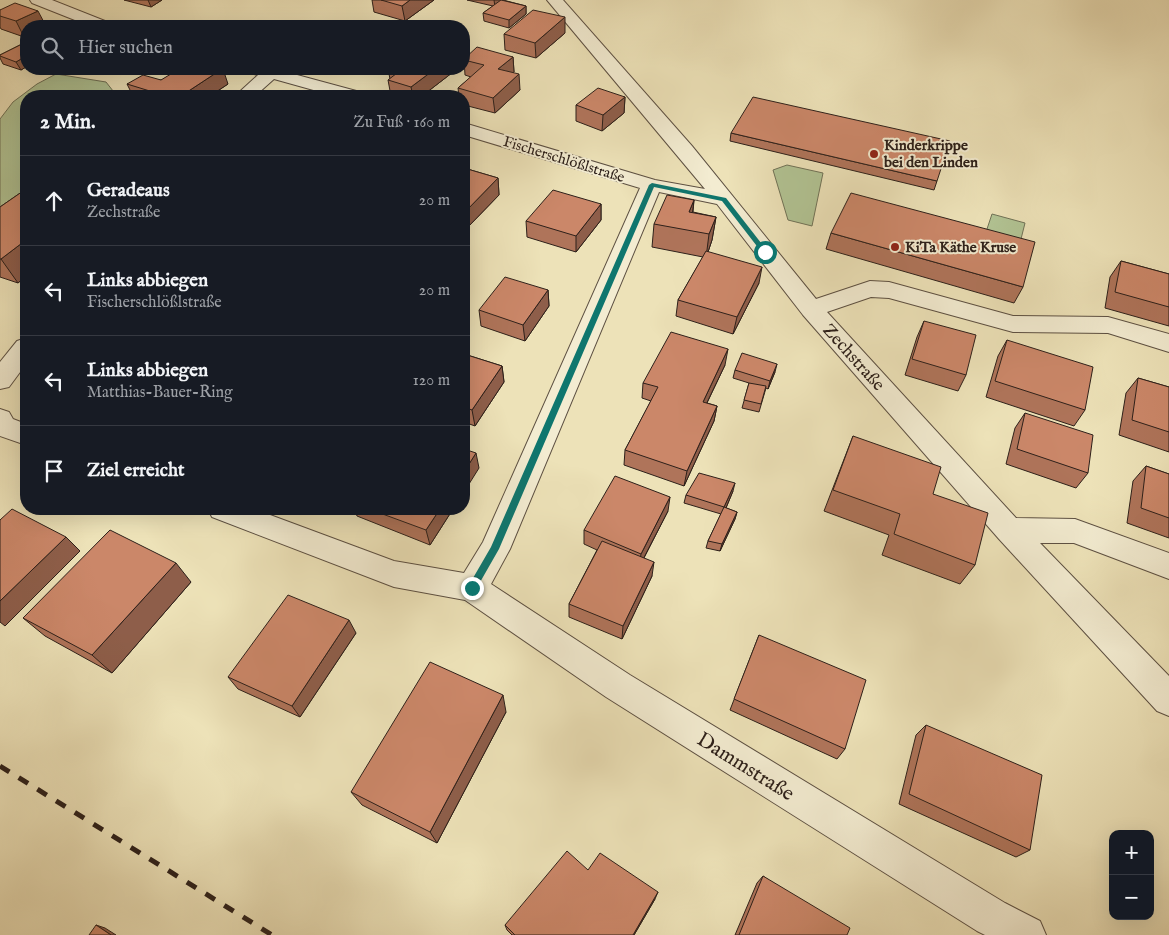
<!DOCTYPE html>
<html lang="de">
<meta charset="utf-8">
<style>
body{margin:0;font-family:"IM FELL English",serif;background:#242831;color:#f1f3f6}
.controls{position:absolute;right:15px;bottom:15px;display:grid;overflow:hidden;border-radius:10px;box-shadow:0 5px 20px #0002}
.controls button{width:45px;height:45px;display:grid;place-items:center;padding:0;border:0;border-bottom:1px solid #363941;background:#171b24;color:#f1f3f6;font:25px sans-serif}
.stop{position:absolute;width:15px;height:15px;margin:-11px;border:4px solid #0f766e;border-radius:50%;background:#fff}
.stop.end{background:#0f766e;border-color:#fff;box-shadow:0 1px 5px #0008}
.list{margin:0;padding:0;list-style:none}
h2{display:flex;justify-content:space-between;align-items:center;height:65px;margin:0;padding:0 20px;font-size:21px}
h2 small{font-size:16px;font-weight:400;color:#9ea1a6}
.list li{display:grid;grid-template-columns:32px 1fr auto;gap:15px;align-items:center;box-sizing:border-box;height:90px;padding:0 20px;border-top:1px solid #363941}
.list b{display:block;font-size:19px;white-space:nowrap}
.list p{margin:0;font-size:16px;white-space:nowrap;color:#9ea1a6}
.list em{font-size:16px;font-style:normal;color:#9ea1a6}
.icon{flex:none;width:28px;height:28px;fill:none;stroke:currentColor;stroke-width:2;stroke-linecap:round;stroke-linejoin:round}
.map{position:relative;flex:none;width:1169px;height:935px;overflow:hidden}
.search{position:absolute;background:#171b24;box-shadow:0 5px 20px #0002;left:20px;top:20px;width:450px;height:55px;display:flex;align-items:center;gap:12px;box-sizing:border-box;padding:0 18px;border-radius:20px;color:#9ea1a6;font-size:19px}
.panel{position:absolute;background:#171b24;box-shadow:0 5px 20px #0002;left:20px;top:90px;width:450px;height:425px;border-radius:20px}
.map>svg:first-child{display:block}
.green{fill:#b2c494;stroke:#707257}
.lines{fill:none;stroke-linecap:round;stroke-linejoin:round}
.minor-casing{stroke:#5d5042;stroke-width:2}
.minor{fill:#f3ecd1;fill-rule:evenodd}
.rail{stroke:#2d201a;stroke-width:5;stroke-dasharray:11 11;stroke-linecap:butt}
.wall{fill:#af745a;stroke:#2d201a}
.shaded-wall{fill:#8e5e4a;stroke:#2d201a}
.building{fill:#cb8769;stroke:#2d201a}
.route{fill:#0f766e}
.poi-dot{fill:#8f2418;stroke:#f3ecd1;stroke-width:2}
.labels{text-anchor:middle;stroke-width:4;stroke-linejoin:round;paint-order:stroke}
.far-poi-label{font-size:15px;font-weight:bold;fill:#2d201a;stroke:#f3ecd1;text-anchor:start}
.far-street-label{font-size:15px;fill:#2d201a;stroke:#f3ecd1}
.street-label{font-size:18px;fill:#2d201a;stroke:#f3ecd1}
.near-street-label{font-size:21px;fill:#2d201a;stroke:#f3ecd1}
</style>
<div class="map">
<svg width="1169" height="935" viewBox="0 0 1169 935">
<rect width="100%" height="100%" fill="#ede2b8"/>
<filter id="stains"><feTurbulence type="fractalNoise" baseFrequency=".004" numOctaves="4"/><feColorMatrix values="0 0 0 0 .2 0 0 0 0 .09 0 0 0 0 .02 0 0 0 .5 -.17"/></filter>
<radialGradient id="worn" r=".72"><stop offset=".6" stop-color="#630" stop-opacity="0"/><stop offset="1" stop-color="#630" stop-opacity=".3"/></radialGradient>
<path class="green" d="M56,74l50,8 11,14h-91v92l-26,27v-96l13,-17 24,-18z
M787,165l36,8 -11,53 -24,-6 -15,-50z
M992,214l33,9 -7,28 -35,-10z"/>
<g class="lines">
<g class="minor-casing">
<path id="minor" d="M30,0h22l58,23 2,3h-22l-58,-23z
M547,0h16l129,146 124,153 54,-18 19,1 124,34 95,1 61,17v18l-61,-19 -95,-1 -124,-34 -18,-1 -44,15 189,206 59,1 94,34v26l-95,-36h-34l129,133v40l-12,-5 -158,-172 -196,-224 -86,-111 -58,-12 -149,357 -19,35 139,91 375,228 35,18 6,14h-61l-8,-4 -371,-234 -141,-97 -71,-13 -182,-70 -4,-8h46l140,52 70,12 19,-31 157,-354 -176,-53v-12l191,57 50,9z
M247,69h28l85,23 3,4h-28l-61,-17 -19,17h-20l23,-21 -8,-2z
M26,338v26l-17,23 -9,2v-27l17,-21z
M0,409l9,3 4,7 13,5v21l-26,-9z"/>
</g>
<use href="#minor" class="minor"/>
<path class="rail" d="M0,766l272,169"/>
</g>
<path class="wall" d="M124,0h38l-11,7z
M372,0h62l-29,21 -31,-9z
M467,0h36l23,6v8l-17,14 -25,-7 -1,-8 10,-7z
M0,10l46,16h-20v9l-2,2 -23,-8 -1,-2z
M565,33l-29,25 -31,-8 -1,-16z
M26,42v25l-5,3 -18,-6 -3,-6v-3z
M513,57l1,15 -1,1 7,17 -25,23 -31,-8v-9h-5l-1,-8 13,-11 -6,-2 -1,-16z
M337,69h14l-4,3z
M388,69h69l-35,27h-31l-3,-16 2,-1z
M161,80l67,4 -18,12h-77l-6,-12z
M625,97l-1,16 -22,18 -26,-10v-16z
M731,133l206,48 -3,9 -204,-49z
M464,168l34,10 1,17 -33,34 -2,-1z
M26,189v87l-8,7 -18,-6v-70z
M694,200l-1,12 23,5 -4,23 -4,12 51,31 -26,51 -57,-18 2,-16 25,-43 -51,-10 2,-23z
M601,204v16l-25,32 -49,-15 -1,-16z
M831,233l192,54 -9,16 -188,-54z
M1121,261l48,13v52l-64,-18 5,-31z
M548,290l1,16 -24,35 -44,-15 -2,-16z
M924,321l42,54 -8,16 -53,-16 12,-38z
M1007,340l78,70 -11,16 -88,-29 12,-41z
M464,354l38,12 2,16 -29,44 -11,-4z
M725,365l-18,38 10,3 -3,15 -30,65 -60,-21 1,-15 26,-49 -9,-3 1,-15z
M735,370l40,2 -7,17 -2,-1 -7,24 -17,-4 7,-25 -16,-5z
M1138,378l31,9v65l-50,-17 7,-42z
M1025,413l63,60 -12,15 -70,-24 9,-36z
M853,436l80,58 42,71 -15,19 -78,-29 7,-20 -65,-24z
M1146,466l23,8v64l-42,-15 6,-42z
M733,491l-7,17 11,4 -2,7 -15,32 -14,-3 2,-7 13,-27 -37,-11 2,-8z
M354,509h99l-23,36 -73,-29z
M668,511l-24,47 8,18 -30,63 -53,-22v-13l28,-54 -13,-6v-14z
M191,582l-79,91 -67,-37 -22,-18z
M356,633l-56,84 -62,-28 -10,-12z
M759,635l86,114 -8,10 -107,-49z
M506,712l-69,131 -75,-38 -11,-13z
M926,725l104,125 -14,7 -117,-53 17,-69z
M588,870l67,29 -21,36h-122l-5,-5 -2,-5z
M763,876l84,59h-112l22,-52z"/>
<path class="shaded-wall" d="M148,0h14l-11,7z
M410,0h24l-29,21 -3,-15z
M494,0h9l-8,7z
M526,6v8l-17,14v-8z
M38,11l8,15h-20v9l-2,2 -8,-16z
M565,17v16l-29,25 -1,-15z
M26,56v11l-5,3 -5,-8z
M513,57l1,15 -14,13 -2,-16z
M222,69h1l5,15 -18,12h-29z
M435,69h22l-35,27h-9l-2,-9z
M519,74l1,16 -25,23 -2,-15z
M625,97l-1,16 -22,18 1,-16z
M498,178l1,17 -33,34 -2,-16z
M694,200l-3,24 -2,-12z
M601,204v16l-25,32v-16z
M716,217l-4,23 -6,18 3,-24z
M26,240v36l-8,7 -17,-24z
M762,267l-3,16 -26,51 4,-17z
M548,290l1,16 -24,35 -2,-16z
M728,349l-3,16 -25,52 3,-15z
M777,364l-2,8 -7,17 2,-8z
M502,366l2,16 -29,44 -3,-16z
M717,406l-3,15 -30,65 3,-15z
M476,453l3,15 -15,24v-20z
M735,483l-2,8 -10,24 1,-8z
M670,497l-2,14 -29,56 2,-13z
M440,509h13l-23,36 -4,-15z
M737,512l-2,7 -15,32 2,-7z
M66,537l14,14 -75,75 -5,-4v-21z
M654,562l-2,14 -30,63 1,-13z
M176,563l15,19 -79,91 -20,-18z
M349,620l7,13 -56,84 -8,-11z
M503,695l3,17 -69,131 -7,-11z
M658,892l-3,7 -21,36h-1z
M96,925l9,3 11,7h-5z"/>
<path class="building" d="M381,0h29l-8,6z
M501,0l25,6 -17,14 -26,-7z
M15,3l23,8 -22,10 -16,-5v-6z
M533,10l32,7 -30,26 -31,-9z
M100,21l14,5h-24z
M331,21l18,5h-25z
M26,42v14l-10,6 -16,-6v-1z
M477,47l36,10 -15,12 21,5 -26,24 -35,-10 26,-23 -20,-5v-1z
M179,69h43l-41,27h-15l-39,-12 16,-9 18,5z
M398,69h37l-24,18 -23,-7 13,-10z
M598,88l27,9 -22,18 -27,-10z
M753,97l197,44 -13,40 -206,-48z
M464,168l34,10 -34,35z
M26,189v51l-25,19h-1v-52z
M553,190l48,14 -25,32 -50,-15z
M851,193l184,49 -12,45 -192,-54z
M667,195l27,5 -5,12 27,5 -7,17 -55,-10z
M706,251l56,16 -25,50 -59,-17z
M1121,261l48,13v33l-54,-15z
M505,277l43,13 -25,35 -44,-15z
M924,321l52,14 -10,40 -54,-16z
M671,332l57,17 -25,53 14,4 -30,65 -62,-21 33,-63 -15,-4z
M1007,340l86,27 -8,43 -90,-29z
M742,353l35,11 -7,17 -35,-11z
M464,354l38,12 -30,44 -8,-3z
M1138,378l31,9v45l-37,-12z
M749,383l17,3 -5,18 -17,-4z
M1025,413l68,22 -5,38 -71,-24z
M853,436l88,31 -8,27 55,19 -13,52 -81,-31 6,-20 -67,-24z
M464,449l12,4 -12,19z
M1146,466l23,8v44l-28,-10z
M699,473l36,10 -11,24 -38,-12z
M615,476l55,21 -29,57 -57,-24z
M724,507l13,5 -15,32 -14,-3z
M12,509l54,28 -66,64v-81z
M369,509h71l-14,21z
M110,530l66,33 -84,92 -69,-37z
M602,541l52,21 -31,64 -54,-22z
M288,595l61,25 -57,86 -64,-29z
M759,635l107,45 -21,69 -111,-50z
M430,662l73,33 -73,137 -79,-40z
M926,725l116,50 -12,75 -121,-56z
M567,851l21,19 12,-17 58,39 -25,43h-118l-10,-10z
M763,876l87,52 -3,7h-108z
M96,925l15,10h-22z"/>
<path class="route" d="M652,183l74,15 42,54 -5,2 -41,-53 -68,-14 -155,362 -24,42h-6v-6l22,-38 158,-362z"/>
<g class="poi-dot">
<circle cx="874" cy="154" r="5"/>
<circle cx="895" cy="247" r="5"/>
</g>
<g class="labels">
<g class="far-poi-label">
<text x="884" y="150">Kinderkrippe<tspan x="884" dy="17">bei den Linden</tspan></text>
<text x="905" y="252">KiTa Käthe Kruse</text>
</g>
<g class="far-street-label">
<text transform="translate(564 159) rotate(17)" y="5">Fischerschlößlstraße</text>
</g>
<g class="street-label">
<text transform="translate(854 357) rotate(48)" y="6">Zechstraße</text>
</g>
<g class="near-street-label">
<text transform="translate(746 766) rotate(32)" y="7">Dammstraße</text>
</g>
</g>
<rect width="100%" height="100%" filter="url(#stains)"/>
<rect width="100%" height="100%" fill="url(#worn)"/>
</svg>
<div class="controls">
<button>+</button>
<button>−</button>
</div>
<div class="stop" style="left:765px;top:252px"></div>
<div class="stop end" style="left:472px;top:588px"></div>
<div class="search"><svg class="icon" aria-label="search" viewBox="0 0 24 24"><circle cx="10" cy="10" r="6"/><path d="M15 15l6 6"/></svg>Hier suchen</div>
<section class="panel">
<h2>2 Min.<small>Zu Fuß · 160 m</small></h2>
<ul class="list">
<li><svg class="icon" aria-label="ahead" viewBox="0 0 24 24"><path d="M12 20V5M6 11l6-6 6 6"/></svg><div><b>Geradeaus</b><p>Zechstraße</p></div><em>20 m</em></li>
<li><svg class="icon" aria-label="left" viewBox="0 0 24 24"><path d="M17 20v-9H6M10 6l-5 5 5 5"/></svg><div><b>Links abbiegen</b><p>Fischerschlößlstraße</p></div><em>20 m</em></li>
<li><svg class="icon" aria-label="left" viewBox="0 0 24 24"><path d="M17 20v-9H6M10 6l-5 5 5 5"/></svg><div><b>Links abbiegen</b><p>Matthias-Bauer-Ring</p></div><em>120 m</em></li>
<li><svg class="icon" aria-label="arrive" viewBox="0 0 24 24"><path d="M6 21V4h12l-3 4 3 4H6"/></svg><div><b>Ziel erreicht</b></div></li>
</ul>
</section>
</div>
